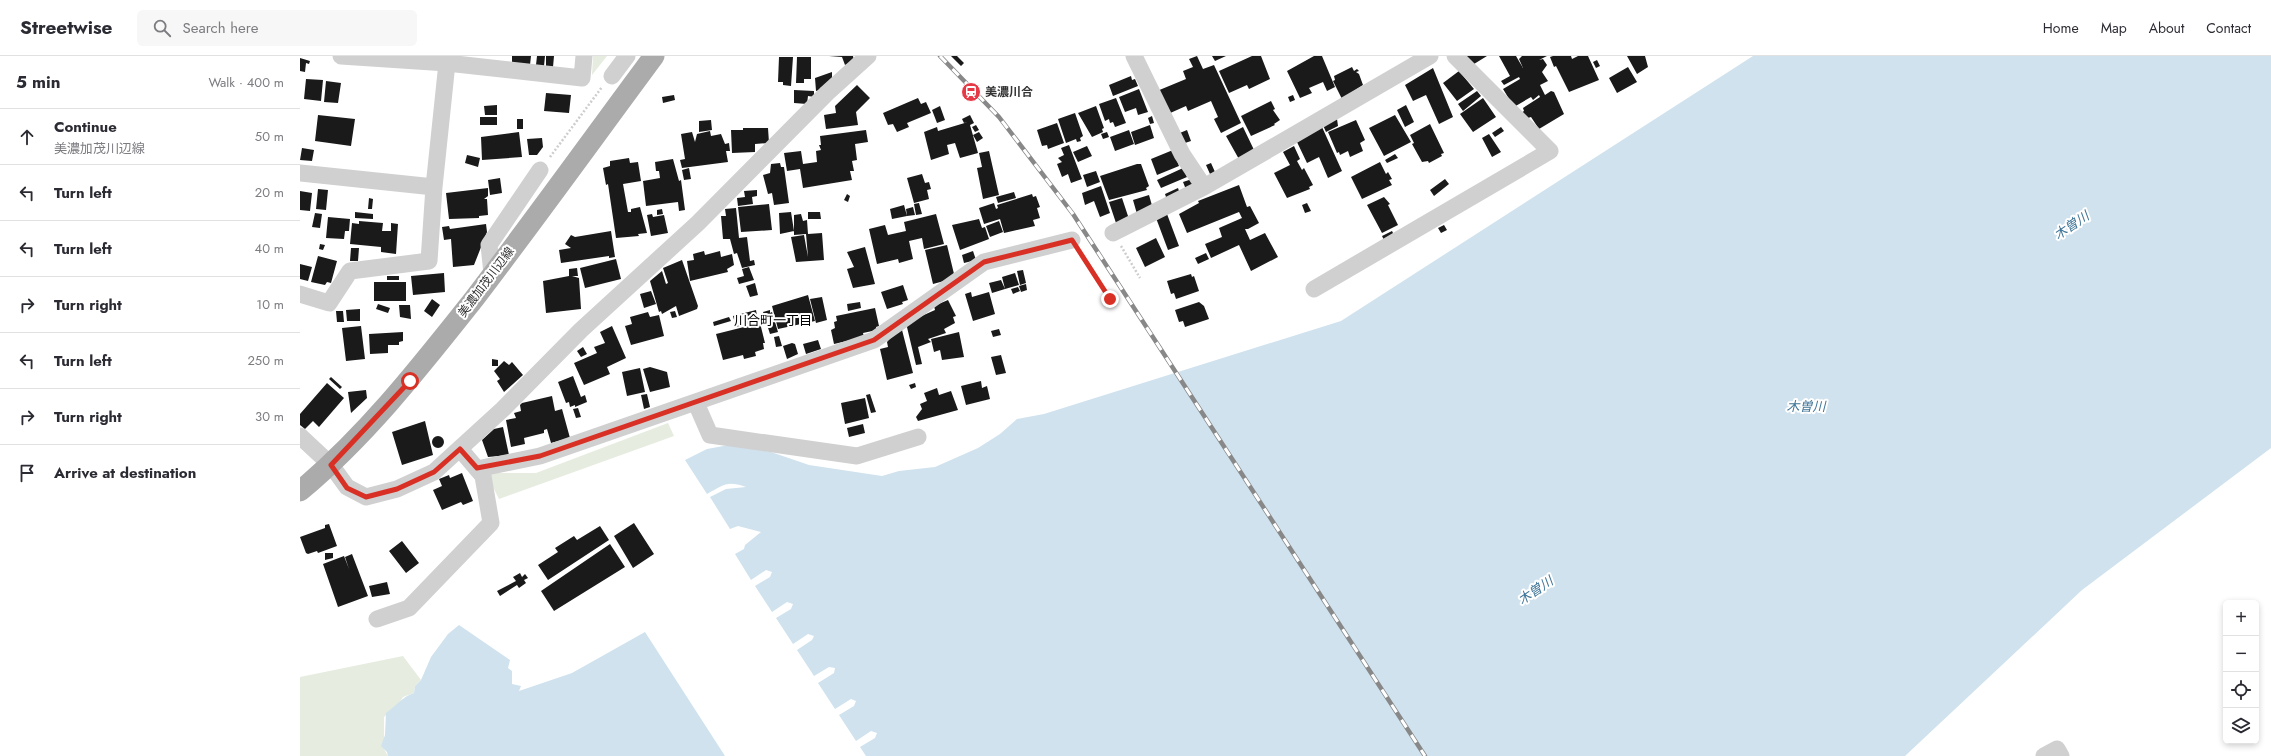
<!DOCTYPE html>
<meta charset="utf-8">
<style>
body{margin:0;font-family:Jost,"Noto Sans JP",sans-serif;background:#f7f7f7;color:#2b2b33}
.controls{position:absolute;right:12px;bottom:12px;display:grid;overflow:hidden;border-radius:6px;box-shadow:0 2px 6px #0003}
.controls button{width:36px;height:36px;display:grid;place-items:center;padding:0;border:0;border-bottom:1px solid #e1e1e2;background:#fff;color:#2b2b33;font:20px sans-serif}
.stop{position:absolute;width:12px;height:12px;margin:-9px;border:3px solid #d93025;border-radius:50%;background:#fff}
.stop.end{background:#d93025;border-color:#fff;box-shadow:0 1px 4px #0008}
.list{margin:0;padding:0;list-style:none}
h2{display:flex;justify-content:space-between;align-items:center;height:52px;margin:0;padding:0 16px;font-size:17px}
h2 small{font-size:13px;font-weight:400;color:#7c7c81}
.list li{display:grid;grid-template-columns:26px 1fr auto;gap:12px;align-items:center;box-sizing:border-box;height:56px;padding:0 16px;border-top:1px solid #e1e1e2}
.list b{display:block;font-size:15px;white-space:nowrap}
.list p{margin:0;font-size:13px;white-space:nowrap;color:#7c7c81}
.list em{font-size:13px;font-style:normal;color:#7c7c81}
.icon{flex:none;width:22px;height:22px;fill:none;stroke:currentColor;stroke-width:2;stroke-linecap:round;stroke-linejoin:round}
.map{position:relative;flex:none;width:1971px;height:700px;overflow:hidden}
header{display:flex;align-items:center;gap:24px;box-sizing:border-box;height:56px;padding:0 20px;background:#fff;border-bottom:1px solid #e1e1e2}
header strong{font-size:19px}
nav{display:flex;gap:22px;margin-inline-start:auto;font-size:14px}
.search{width:280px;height:36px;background:#f7f7f7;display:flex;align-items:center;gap:10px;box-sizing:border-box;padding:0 14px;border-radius:6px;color:#7c7c81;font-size:15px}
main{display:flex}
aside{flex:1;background:#fff}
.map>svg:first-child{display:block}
.green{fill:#e6ecdf}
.water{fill:#cfe2ee}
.building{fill:#1a1a1a}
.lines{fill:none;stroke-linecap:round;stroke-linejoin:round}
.path{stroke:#cdcdcd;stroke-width:2.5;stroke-dasharray:2 2;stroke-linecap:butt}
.minor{stroke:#d0d0d0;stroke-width:17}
.major{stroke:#ababab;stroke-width:21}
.rail-casing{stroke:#888;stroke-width:4.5}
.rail{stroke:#fff;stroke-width:3;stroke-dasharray:9;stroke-linecap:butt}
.route{stroke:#d93025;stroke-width:5}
.labels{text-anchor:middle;stroke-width:4;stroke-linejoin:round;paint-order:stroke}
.poi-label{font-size:12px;font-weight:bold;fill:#333;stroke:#fff;text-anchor:start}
.street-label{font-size:12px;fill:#333;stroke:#fff}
.water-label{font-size:13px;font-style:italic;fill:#3f7597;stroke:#fff}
.neighbourhood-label{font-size:13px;fill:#000;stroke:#fff}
</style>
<header>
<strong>Streetwise</strong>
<div class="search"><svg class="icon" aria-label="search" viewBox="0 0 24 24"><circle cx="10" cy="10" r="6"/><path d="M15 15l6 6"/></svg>Search here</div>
<nav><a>Home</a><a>Map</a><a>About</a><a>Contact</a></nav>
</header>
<main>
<aside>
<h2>5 min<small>Walk · 400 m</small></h2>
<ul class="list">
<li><svg class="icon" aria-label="ahead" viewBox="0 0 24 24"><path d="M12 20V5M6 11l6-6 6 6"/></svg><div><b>Continue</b><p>美濃加茂川辺線</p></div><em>50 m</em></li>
<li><svg class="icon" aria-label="left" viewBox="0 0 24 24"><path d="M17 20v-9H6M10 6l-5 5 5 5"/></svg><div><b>Turn left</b></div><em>20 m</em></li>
<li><svg class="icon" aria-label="left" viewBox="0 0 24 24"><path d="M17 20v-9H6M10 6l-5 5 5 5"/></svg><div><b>Turn left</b></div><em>40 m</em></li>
<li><svg class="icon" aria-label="right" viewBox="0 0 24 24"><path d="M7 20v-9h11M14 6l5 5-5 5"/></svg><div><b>Turn right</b></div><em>10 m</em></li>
<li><svg class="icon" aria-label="left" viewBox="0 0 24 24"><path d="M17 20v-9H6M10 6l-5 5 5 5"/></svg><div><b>Turn left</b></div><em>250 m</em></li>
<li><svg class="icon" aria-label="right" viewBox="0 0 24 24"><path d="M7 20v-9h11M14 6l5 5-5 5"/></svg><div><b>Turn right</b></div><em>30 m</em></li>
<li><svg class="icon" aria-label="arrive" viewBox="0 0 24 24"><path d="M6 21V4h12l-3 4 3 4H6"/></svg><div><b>Arrive at destination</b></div></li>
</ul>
</aside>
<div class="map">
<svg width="1971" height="700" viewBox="0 0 1971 700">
<rect width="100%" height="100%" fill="#fff"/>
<path class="green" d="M293,0h14l-15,19z
M368,367l6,13 -175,63 -13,-26h50z
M103,600l18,24 -6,6 -1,7 -11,4 -5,8 -14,12v32l4,7h-88v-79z"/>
<path class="water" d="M1453,0h518v392l-189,142 -177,166h-1039l-6,-9 15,-9 2,-5 -6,-2 -15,10 -17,-26 15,-9 2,-5 -5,-2 -16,10 -17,-26 16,-10 1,-5 -6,-1 -15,9 -17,-26 15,-10 2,-4 -6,-2 -15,10 -17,-26 15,-9 2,-5 -6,-2 -15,10 -17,-26 15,-9 2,-5 -6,-2 -15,10 -16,-26 9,-5 1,-4 16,-13 -23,-6 -8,3 -20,-32 16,-8 20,-2c-19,-7 -23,-2 -39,7l-22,-34 22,-11 22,-4 42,7 38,13 73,11 17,-5 36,-4 43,-19 22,-14 17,-15 27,-5 297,-93z
M159,569l51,35 -2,8 4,3v13l9,2 -2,5 53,-18 73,-41 80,124h-337l-1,-4 -6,-6 4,-11 1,-22c10,-7 16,-16 28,-20l1,-7 6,-6 10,-23 17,-23z"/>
<path class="building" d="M212,0h19l-1,9 -18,-2z
M237,0h8l-1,10 -8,-1z
M246,0h8l-1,11 -7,-1z
M529,0h24l1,5 -9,4 -3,-8z
M651,0h6l7,7 -3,3z
M897,0l6,13 11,-4 27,58 -20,10 -7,-14 4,-2 -7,-16 -23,10 -2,-5 -18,8 -11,-23 29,-12 -3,-8 10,-4 -4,-8z
M912,0h14l-11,5z
M952,0h9l9,23 -21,10 -2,-4 -18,8 -10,-22z
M1014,0h8l13,31 -8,4 -4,-9 -14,6 3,5 -12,5 -13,-27z
M1166,0h21l-13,8z
M1199,0h17l7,12 -4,-9 3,-3h25l-8,4 4,-1 4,6 -5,7 6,9 -8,4 5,10 6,-4 3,1 10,22 -25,15 -8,-12 -6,2 -4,-6 3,-2 -1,-3 17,-11 -1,-2 -6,5 -2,-3 -17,10 -11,-18 17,-10 -1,-2 -15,8 -3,-4 9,-5z
M1253,0h18l1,3 6,-3h10l11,24 -30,12 -13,-26 -2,1 -4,-10z
M1327,0h18l3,11 -11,7z
M479,1h14l-2,29 -8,-1v-3h-5z
M497,1h14v22h-7v4h-8z
M0,2l10,3 -1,3 -3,-1 -1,9 -5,-1z
M1297,4l3,6 -4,2 -3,-6z
M1052,11l2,4 3,-2 2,2 -3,1 3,2 4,11 -21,14 -9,-18 2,-1 -1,-4z
M1328,11l9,15 -20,11 -8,-15z
M1133,12l20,49 -14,7 -13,-29 -13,6 -8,-16z
M1159,15l15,18 -17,12 -14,-18z
M532,16v10l-7,7 -9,2 -1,-13z
M831,20l1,4 3,-1 3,7 -25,10 -4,-11z
M6,23l17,1 -2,21 -17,-2z
M26,25l15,2 -3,20 -14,-1z
M557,29l13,13 -14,14 2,13 -32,4 -2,-14 12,-2 -1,-7z
M693,30l6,8 -5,5 -6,-8z
M839,33l9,23 -10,3 -2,-7 -11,4 -6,-15z
M494,34l20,1v6l-6,-1 -1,8 -13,-1z
M1177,35l4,5 -18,15 -5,-7z
M246,37l25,2 -2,18 -25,-2z
M374,39l1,5 -12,3 -1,-6z
M993,39l2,5 -5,2 -2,-5z
M618,42l3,6 5,-2 5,11 -24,10 2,4 -12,5 -4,-8 -5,1 -5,-12z
M816,42l10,25 -11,4 -2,-5 -3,1 -1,-4 -4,2 -6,-17z
M1183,42l13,19 -23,15 -13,-18z
M971,45l4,8 -2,1 7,10 -6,4 1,1 -24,11 -10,-20z
M197,49v10h-12l-1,-9z
M1106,49l8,17 -9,5 -8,-17z
M640,50l5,14 -8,3 -5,-13z
M796,50l8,22 -2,1 1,3 -11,5 -14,-24z
M775,57l8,23 -3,2 1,3 -4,1 -1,-3 -10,4 -8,-24z
M18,59l37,4 -4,27 -36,-5z
M670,59l4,8 -4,2 8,28 -18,5 -5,-15 -8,2 2,9 -18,6 -7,-28 13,-5 1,4 30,-9 -4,1 -2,-4z
M1095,59l16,27 -27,14 -15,-28z
M852,60l2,7 -4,1 -2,-6z
M180,61h17v8h-17z
M217,63h6v10h-6z
M1037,63l1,7 -12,6 -4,-9z
M411,64l1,10 -13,2v-11z
M1056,64l9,20 -5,3 3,8 -13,6 -2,-6 -8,4 -1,-3 -2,1 -9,-21z
M757,67l7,20 -16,6 -1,-4 -5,1 -5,-16z
M1130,68l14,29 -3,1 1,2 -13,7 -1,-2 -6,1 -10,-18 2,-1 -4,-8z
M676,69l3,5 -4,2 -3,-5z
M850,69l4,13 -19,7 -4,-13z
M943,71l12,25 -15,9 -14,-25z
M1022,71l20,44 -14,7 -9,-21 -12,6 -10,-21z
M1201,71l3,4 -9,6 -3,-4z
M443,72h25l1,15 -14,1v8l-23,1 -1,-23h12z
M566,74l2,12 -13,2 2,16 -5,1 2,10h-4l2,9 -49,8 -3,-19 -13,2 -3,-18 17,-2 2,13 14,-2 -1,-11 5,-1 -2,-5h2l-1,-9z
M829,74l5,14 -19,7 -5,-14z
M887,74l4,11 -12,4 -4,-10z
M410,75l1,5 10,-2 4,10 4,-1 1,8h-4l2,11 -46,6 -2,-8 5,-1 -4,-25 11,-2 3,10 2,-8z
M219,76l3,25 -40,3 -1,-23z
M679,76l4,6 -6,4 -4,-7z
M807,76l2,5 -6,2 -2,-5z
M1189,78l12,18 -9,5 -10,-19z
M242,82l1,9 -6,8h-8l-2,-16z
M769,89l13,34 -11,4 -3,-9 -6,3 -5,-13 5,-2 -4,-4 6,-3 -3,-7z
M787,90l5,10 -14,6 -5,-10z
M994,90l6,13 -3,2 5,9 2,-2 9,17 -4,2 1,2 -23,9 -13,-25 16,-8 -7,-13z
M2,92l12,2 -2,11 -12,-1z
M873,94l6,16 -22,9 -6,-16z
M689,95l10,44 -16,4 -6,-31 5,-1 -3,-14z
M1095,98l3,4 -11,5 -2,-3z
M167,99l13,3 -2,9 -13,-4z
M329,102l1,5 8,-1 3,19 -18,3 5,28h3v-3l9,-2 7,26 -9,1 1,2 -23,2 -8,-54 -2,1 -3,-17 7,-2v-5z
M373,103l6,22 2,-1 4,30 -6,1 -1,-9 -32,4 -3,-25 17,-3 -1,-7h-3l-1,-9z
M1080,106l6,12 2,-2 4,7 -3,1 3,5 -30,14 -11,-22z
M480,107l1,4h3l5,36 -15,2 -2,-12 -4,1 -5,-19 7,-2 1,-9z
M911,107l4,9 -5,2 -4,-9z
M837,108h4l8,22 -3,2 1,2 -38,10 -9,-24z
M389,112l2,11 -7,1 -2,-10z
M883,112l4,9 -26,11 -4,-8z
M796,115l4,11 -13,5 -4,-12z
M622,118l3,9 4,-1 2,7 -4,1 2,9 -15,4 -7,-25z
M200,122l2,15 -12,2 -2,-15z
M892,123l4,9 -9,4 -4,-10z
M1145,123l4,5 -15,12 -4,-6z
M939,129l8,22 3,-1 9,17 -11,6h-3l5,11 15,-7 13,24 -27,14 -12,-26 -28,13 -6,-14 17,-7 -3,-9 23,-10 -3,-6 -52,21 -8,-19 20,-11 -1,-2z
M801,130l9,27 -10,4 -6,-16 -9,4 -3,-12z
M188,132v8l-4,3h3l1,16 -9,1v2l-30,1 -3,-26z
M878,132l2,6 -13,6 -2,-6z
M18,133l10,1 -2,20 -10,-1z
M457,134v6l-5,1 1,7 -15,2 -1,-8 8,-1 -1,-6z
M0,135l12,2 -2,18 -10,-1z
M714,136l2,6 -18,5 -2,-6z
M547,138l3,2 -2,6 -4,-2z
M732,138l1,3 3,-1 4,11 -3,1 3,10 -7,2 2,6 -31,7 -4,-14 -16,5 -5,-16 15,-5 2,6 2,-1 -1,-3z
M849,139l4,14 -16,5 -4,-14z
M1084,141l6,7 -2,1 10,20 -16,8 -15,-28z
M69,142l4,1 -1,10h-4z
M822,142l7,21 -13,4 -7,-21z
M619,147l3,11 -6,1 -2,-11z
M1007,147l4,8 -6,2 -3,-8z
M469,148l3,26 -31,2 -3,-25z
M604,149l3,11 -15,3 -2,-10z
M613,151l2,8 -8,1 -1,-7z
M436,152l3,30 8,-1 3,24 4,-1 1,5 -13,3 -5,-15 -3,1 -4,-15h-7l-2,-23h5l-1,-7z
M362,153l1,5 -6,1v-5z
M55,156l18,2v5l-18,-1z
M491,156l3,19 -14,3 -1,-21z
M508,156h12l1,7h-13z
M15,157l7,1 -2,14 -8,-1z
M352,158l1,3 11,-2 4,18 -17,3 -4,-21z
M501,158l2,7 4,-1 1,14 14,-1 2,27 -28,2 -5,-25 13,-2 4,22 -2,-23 -12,1v-20z
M636,158l8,30 -20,5 -2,-11 -13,3 4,18 -14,4 -1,-4 -21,5 -8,-35 16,-4 3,10 18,-4 -2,-9z
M867,158l12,32 -11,4 -12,-32z
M28,161l22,2 -1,12h-4l-1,8 -18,-1z
M679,163l3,9 3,-1 4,12 -29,11 -8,-25z
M59,165l24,2 -1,8h9v-8l7,1 -2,30 -15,-2v-5l-31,-3 2,-21 7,1z
M699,165l4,11 -13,5 -4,-11z
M186,168l1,8 -13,33 -21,2 -2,-28 -7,1 -2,-13 7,-1 1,3z
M1144,169l3,5 -6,3 -3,-5z
M311,175l4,26 -6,1v-2l-48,7 -2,-13 12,-2 -6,-4 6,-9 4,2z
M1092,175l3,6 -10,5 -3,-6z
M856,182l9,19 -20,10 -9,-19z
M20,188l5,1 -2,5 -4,-1z
M647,189l8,33 -22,6 -8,-34z
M565,191l10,37 -22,4 -6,-19 7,-2 -7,-15z
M51,192h8l-1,13h-8z
M404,195l1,4 15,-4 1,6 11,-3 2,11 -7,4 1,3 -38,9 -3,-20 7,-1 -1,-6z
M673,195l3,9 -12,3 -2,-8z
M906,197l3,6 -11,5 -3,-6z
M18,200l19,5 -6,22 -4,-1 -2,3 -14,-3z
M316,203l5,20 -36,9 -5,-20z
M382,204l16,46 -1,3 -18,7 -3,-10 -14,8 -1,-3 -2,1 -9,-31 12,-10 4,13 2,-1 -5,-15z
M0,208l12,3 -4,14 -8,-2z
M449,211l5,13 -15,4 -2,-6 7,-2 -2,-7z
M277,212l1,8h-6l7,2 2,31 -35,4 -3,-32 26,-5v-7z
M723,214l3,13 -6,2 -3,-14z
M144,217l1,19 -32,3 -2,-19z
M715,217l4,12 -14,4 -3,-12z
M891,218l1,3 2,-1 5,15 -23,8 -2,-6 -3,1 -4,-13z
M87,220h12v4h-12z
M701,224l4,9 -13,4 -3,-10z
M74,226h32v19h-32z
M455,227l3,12 -8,2 -4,-11z
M726,228l1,6 -6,2 -2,-6z
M603,229l5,15 -6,2 1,2 -16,5 -6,-17z
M718,231l2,4 -7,3 -2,-5z
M351,235l5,13 -12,4 -4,-14z
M671,236l1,5 17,-5 6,22 -22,7 -8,-27z
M508,239l7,26 -37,8 -6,-23z
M522,241l5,23 -11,3 -6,-24z
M132,243l8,6 -8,12 -8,-6z
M648,244l8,16 -3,1 2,6 -11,6 2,4 -18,6 3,3 -13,5 4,17 -6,1 -10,-42 29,-13 -1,-4z
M560,246l1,6 -13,3 -1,-7z
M899,246l5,4 5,13 -24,8 -2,-6 -4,1 -4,-12z
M78,248l12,4 -2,5 -12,-4z
M99,249h11l1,14 -11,-2z
M575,252l4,18 -3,1 1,3 -14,3 1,4 -30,7 -3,-14 4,-2 -1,-6 3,-1 -1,-5z
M60,253v12h-13l-1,-11z
M456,254l2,11 -22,6 -3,-11z
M470,254v3l2,-1 6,20 -8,2 -7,-22z
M36,255h7l1,11h-7z
M375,255l2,6 -5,1 -2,-6z
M348,256l2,5 9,-2 5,21 -33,9 -6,-19 7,-2 -2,-7z
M429,261l2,4 -17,5 -1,-4z
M460,267l5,20h-2l1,6 -9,3 1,4 -12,3 -1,-4 -20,5 -7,-26z
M61,270l4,33 -19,2 -4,-33z
M312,270l14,32 -19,9 3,7 -26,11 -10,-22 23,-10 -3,-6 11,-4 -5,-11z
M601,270l12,47 -26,7 -7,-31 8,-2 -1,-5z
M699,273l2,6 -8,2 -2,-6z
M103,276v9l-4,1v3h-11v8l-18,1 -1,-20z
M659,276l5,25 -22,3 -2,-10 -6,2 -3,-13z
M479,280l3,10 -6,1 -2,-10z
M518,284l3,9 -15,5 -3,-10z
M492,287l3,1 3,10 -11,5 -4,-13z
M283,291l4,7 -6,3 -4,-6z
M701,299l5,18 -10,2 -5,-18z
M192,303l6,1v6h-6z
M204,305l5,4 3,-3 11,13 -19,17 -7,-11 3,-2 -6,-8z
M350,311l17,5 3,15 -20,5 -7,-23z
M340,312l5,24 -18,4 -5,-24z
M273,320l8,21 4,-2 2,7 -12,5v-2l-5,2 -1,-5 -3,1 -8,-21z
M31,321l11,10 -2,2 -11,-10z
M681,325l1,7 5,-2 3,13 -24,6 -5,-19z
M27,327l17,15 -25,29 -6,-6 -8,8 -5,-4v-11z
M615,327l1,4 -5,2 -2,-4z
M637,332l2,7 12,-4 7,19 -40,11 -2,-4 6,-8 -2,-5 7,-3 -3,-8z
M66,334l1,8 -16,15 -3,-21z
M347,338l3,13 -6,2 -3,-14z
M570,338l6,18 -5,1 -5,-18z
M252,340l3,15 7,-2 8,29 -19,5 -4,-14 -3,1v3l-20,5 1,6 -14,3 -5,-27 10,-2 -2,-5 7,-2 -1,-6 2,-2z
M565,342l4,20 -24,6 -4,-21z
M278,352l3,9 -5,1 -3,-9z
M125,365l8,34 -31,10 -10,-33z
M563,368l2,9 -16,4 -2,-9z
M203,371l6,28 -21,2 -6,-17 12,-11z
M132 386a6 6 0 1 1 12 0a6 6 0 1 1-12 0Z
M162,417l11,28 -10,4 -2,-3 -19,8 -9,-20 9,-4 -3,-7 10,-4 1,3z
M334,467l20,31 -21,14 -19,-32z
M29,468l8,22 -19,7 -1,-2 -9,3 -2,-1 -6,-16 25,-9v-3z
M300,470l9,14 -61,40 -10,-15 20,-13 -3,-4 19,-12 3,4z
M102,485l17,22 -13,10 -17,-22z
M310,488l15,23 -71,44 -13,-20z
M25,497h8v5l-8,2z
M52,498l16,42 -30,11 -15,-43 21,-8 5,13 -4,-12z
M220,517l2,4 3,-3 3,4 -4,2 2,3 -7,5 -2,-3 -17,11 -3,-5 19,-10 -3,-4z
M87,526l3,12 -18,3 -3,-11z"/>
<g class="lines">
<path class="path" d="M250,101l52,-70
M821,190l19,32
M781,198l29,45"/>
<path class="minor" d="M41,0l106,7 135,15 2,-22
M834,0l48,98 22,33
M312,20l15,-20
M0,117l134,14
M813,177l91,-46 226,-131
M192,218l-3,-29 51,-75
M1014,233l236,-138 -95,-95
M0,238l29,9 21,-32 79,-10 5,-74 13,-124
M396,347l14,32 147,21 61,-19
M0,380l31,29 16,22 19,10 31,-8 37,-17 69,-63 78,-79 117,-107 129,-130 41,-37
M177,413l63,-13 334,-116 110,-78 88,-22
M77,563l32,-11 82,-85 -8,-47 -23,-27
M1744,700l13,-7 4,7"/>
<path class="major" d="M0,435c67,-56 120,-124 174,-192 61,-80 120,-162 180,-243"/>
<g class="rail-casing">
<path id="rail" d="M640,0l59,61 74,97 352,542"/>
</g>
<use href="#rail" class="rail"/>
</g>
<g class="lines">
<path class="route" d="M110,325l-79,84 16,23 19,9 31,-8 37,-17 26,-23 17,19 63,-12 334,-116 110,-78 88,-22 38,59"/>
</g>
<defs>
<g id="station-disc" transform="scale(1)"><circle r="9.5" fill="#e63946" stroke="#fff"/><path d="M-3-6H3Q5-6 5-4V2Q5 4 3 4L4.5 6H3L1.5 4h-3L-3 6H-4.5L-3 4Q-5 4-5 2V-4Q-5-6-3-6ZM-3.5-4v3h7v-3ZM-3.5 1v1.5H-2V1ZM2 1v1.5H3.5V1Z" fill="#fff"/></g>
</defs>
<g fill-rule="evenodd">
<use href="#station-disc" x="671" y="36"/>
</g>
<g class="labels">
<g class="poi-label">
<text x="685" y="40">美濃川合</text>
</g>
<g class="street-label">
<text transform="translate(186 226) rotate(-53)" y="4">美濃加茂川辺線</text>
</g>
<g class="water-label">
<text transform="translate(1771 169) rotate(-34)" y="5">木曽川</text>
<text x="1506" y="355">木曽川</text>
<text transform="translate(1235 534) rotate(-34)" y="5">木曽川</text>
</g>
<g class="neighbourhood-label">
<text x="473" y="269">川合町一丁目</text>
</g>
</g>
</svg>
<div class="controls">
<button>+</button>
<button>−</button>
<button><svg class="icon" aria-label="locate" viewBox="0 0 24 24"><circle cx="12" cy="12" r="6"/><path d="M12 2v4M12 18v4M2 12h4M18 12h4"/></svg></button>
<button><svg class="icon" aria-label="layers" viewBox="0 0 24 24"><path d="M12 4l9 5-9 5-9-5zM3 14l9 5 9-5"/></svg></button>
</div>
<div class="stop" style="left:110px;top:325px"></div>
<div class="stop end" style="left:810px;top:243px"></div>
</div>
</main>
